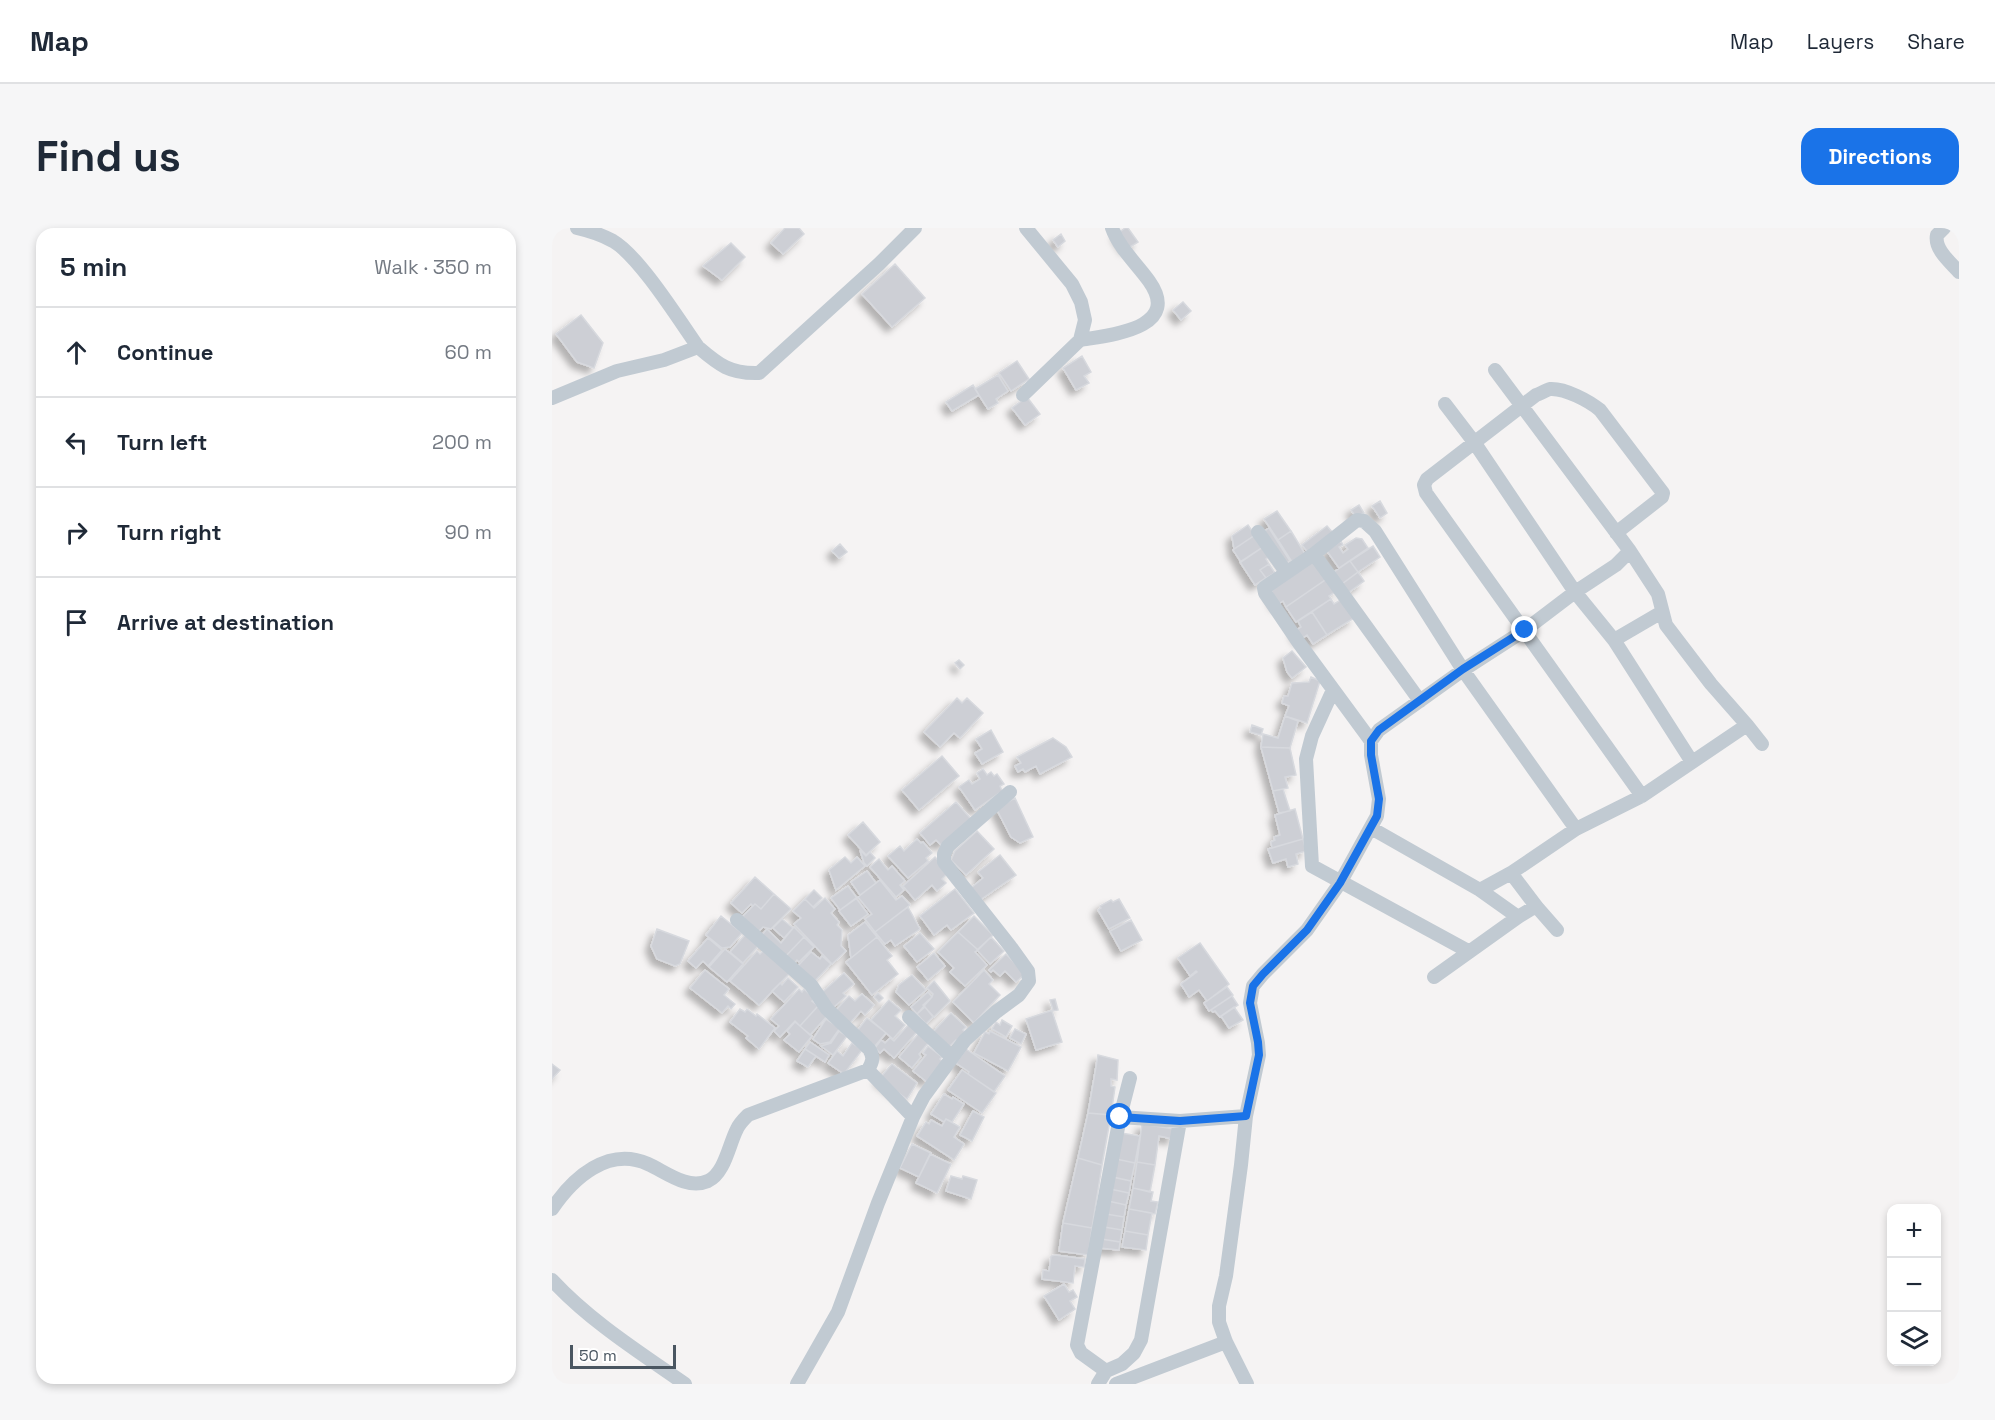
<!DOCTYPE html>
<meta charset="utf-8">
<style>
body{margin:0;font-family:"Space Grotesk",sans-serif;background:#f6f6f7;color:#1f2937}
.controls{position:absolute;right:18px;bottom:18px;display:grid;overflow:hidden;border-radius:12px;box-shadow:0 3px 9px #0003}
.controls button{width:54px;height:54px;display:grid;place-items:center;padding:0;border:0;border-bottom:2px solid #e0e1e3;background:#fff;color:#1f2937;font:30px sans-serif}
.scale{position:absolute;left:18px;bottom:15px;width:106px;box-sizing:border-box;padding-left:6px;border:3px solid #4a5661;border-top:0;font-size:16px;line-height:21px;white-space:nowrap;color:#4a5661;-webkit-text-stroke:4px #fff;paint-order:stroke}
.stop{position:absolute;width:18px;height:18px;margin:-14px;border:4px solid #1a73e8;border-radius:50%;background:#fff}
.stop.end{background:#1a73e8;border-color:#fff;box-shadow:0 2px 6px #0008}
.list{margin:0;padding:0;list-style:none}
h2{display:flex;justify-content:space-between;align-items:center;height:78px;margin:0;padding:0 24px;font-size:26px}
h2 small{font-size:20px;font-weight:400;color:#747a83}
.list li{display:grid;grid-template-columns:39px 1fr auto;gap:18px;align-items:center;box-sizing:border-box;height:90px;padding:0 24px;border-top:2px solid #e0e1e3}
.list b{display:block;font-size:22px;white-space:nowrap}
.list em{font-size:20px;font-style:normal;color:#747a83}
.icon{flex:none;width:33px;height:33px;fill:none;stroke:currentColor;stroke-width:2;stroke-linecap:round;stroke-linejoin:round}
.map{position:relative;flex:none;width:1407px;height:1156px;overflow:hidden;border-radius:18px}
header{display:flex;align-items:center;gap:36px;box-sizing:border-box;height:84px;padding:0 30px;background:#fff;border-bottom:2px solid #e0e1e3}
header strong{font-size:28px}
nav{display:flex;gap:33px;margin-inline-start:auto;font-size:21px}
.intro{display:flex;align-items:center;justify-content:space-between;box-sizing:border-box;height:144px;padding:0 36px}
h1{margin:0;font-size:42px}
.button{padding:15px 27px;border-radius:18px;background:#1a73e8;color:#fff;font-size:21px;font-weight:700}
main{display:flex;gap:36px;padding:0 36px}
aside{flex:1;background:#fff;border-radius:18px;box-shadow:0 3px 9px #0003}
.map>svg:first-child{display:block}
.building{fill:#cdcfd5;stroke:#d7d9de;stroke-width:1.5;filter:url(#shadow)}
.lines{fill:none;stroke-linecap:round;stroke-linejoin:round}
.minor{stroke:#c1cad2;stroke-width:14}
.route{stroke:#1a73e8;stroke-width:8}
</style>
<header>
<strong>Map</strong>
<nav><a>Map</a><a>Layers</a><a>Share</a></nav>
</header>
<div class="intro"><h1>Find us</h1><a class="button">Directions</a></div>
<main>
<aside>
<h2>5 min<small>Walk · 350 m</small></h2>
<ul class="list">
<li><svg class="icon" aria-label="ahead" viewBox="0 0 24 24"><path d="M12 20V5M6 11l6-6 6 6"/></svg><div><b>Continue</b></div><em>60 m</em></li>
<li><svg class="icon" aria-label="left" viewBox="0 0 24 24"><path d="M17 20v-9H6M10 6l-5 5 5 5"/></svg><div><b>Turn left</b></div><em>200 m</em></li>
<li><svg class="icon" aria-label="right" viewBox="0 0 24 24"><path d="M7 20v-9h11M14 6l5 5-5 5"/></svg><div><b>Turn right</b></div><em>90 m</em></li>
<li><svg class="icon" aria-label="arrive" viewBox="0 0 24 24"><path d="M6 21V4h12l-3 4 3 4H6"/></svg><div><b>Arrive at destination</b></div></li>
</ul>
</aside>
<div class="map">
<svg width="1407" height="1156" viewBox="0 0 1407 1156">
<defs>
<filter id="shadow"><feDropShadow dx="-5.5" dy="5.5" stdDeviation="3" flood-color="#0004"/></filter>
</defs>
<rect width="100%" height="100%" fill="#f5f3f3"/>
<path class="building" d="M233,0h14l5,6 -21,20 -12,-11z
M573,0h3l10,14 -11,7 -10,-15z
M509,6l4,7 -7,6 -5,-7z
M179,15l14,14 -23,23 -19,-14z
M343,36l30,34 -33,29 -30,-33z
M631,74l8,9 -10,9 -8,-10z
M29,87l22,28 -9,25 -17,-6 -21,-28z
M530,128l9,16 -7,4 5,7 -13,7 -13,-22z
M465,133l12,18 -18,12 -12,-18z
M446,147l10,16 -12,8 2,4 -10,6 -13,-20z
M421,157l6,10 -27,16 -6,-9z
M475,169l13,17 -15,11 -13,-17z
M828,273l7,12 -7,5 -8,-12z
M807,277l5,8 -8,4 -5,-7z
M725,283l14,20 -13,9 -14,-21z
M696,297l7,10 -21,14 -2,-13z
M775,298l7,8 -25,20 -7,-9z
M717,300l21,33 -5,3 -22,-32z
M739,303l14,23 -13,8 -14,-22z
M703,307l8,12 -22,15 -8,-12z
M804,310l6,1 6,9 -29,20 -12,-17 14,-10 2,4 -4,2 4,6 5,-4 -3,-4z
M288,316l7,8 -8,6 -7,-7z
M821,318l7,11 -22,15 -8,-11z
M711,319l7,9 -4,3 3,5 -9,6 6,8 -11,7 -15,-23z
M762,332l14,18 -42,29 -3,-6 -6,4 -6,-16z
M798,333l8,11 -16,12 -8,-12z
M717,336l6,9 -9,5 -6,-8z
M806,344l6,9 -16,12 -6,-9z
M776,350l9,13 -8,5 2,3 -35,23 -10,-15z
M779,371l3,5 8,-5 12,19 -27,17 -15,-23z
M760,384l15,23 -14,9 -6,-9 -7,5 -5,-9 6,-4 -3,-6z
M740,423l14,16 -14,11 -5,-6 -4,-14z
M407,432l5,5 -4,4 -5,-6z
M759,449l9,4 -13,42 -22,-7 4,-10 -7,-3 2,-7h4l4,-13 17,-1z
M405,470l5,5 5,-5 16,15 -23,25 -6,-5 -14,14 -16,-15z
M733,488l13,5 -8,27 -29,-1 2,-13 15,4z
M700,497l11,4 -2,6 -11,-3z
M439,502l12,22 -21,12 -7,-11 7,-4 -6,-10z
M501,510l13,9 6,10 -32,17 -4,-8 -11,6 -2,-3 -5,3 -3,-6 6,-3 -4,-6z
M709,519l29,1 6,27 -11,2 3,11 -15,3z
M390,528l17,20 -40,34 -17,-20z
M431,541l4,6 4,-3 3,4 3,-2 7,10 -4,2 2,5 -27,19 -16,-23 10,-7 3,4 8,-5 -3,-6z
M731,561l7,22 -11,2 -6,-22z
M463,570l18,39 -13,6 -9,-6 -15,-29z
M404,574l15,17 -30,26 -5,-5 -6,5 -10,-12z
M743,581l8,30 -31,9 -1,-6 4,-2 -1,-3 6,-2 -5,-20z
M311,594l17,20 -14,13 -18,-20z
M425,603l17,18 -28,26 -15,-15 4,-9z
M365,611l4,4 2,-1 9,11 -6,5 2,3 -20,17 -20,-22 12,-10 4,5z
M751,611l3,12 -10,3 2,10 -10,3 -2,-8 -13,4 -5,-14z
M308,622l6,6 4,-4 5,6 -8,8 -3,-3z
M448,627l16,20 -36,25 -9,-12 12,-10 -5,-6z
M293,629l6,6 6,-6 8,9 -29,24 -7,-20z
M383,629l14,15 -7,7 4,4 -9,8 -5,-6 -17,15 -12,-14z
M327,631l9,11 4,-4 13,15 -5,4 4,5 -8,7 -26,-30z
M315,643l9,12 -16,12 -9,-13z
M203,649l19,17 -13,15 -6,-5 -2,2 -2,-2 -9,9 -11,-10z
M328,652l16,20 6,-4 8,9 -35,27 -10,-13 7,-5 -14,-17z
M296,658l9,12 -17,12 -9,-12z
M403,661l19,24 -23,17 -4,-5 -13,10 -14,-19z
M262,662l8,8 -9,9 -8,-8z
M222,666l17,15 -20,20 -8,-2 -8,8 -12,-19 12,-12 6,5z
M273,670l10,11 -4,4 8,9 -2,3 5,5 -1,16 5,5 -14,13 -38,-40 7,-6 -8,-7 12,-12 9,9z
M304,670l12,16 -17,12 -12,-15z
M567,671l11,19 -21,11 -11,-19 3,-2 -1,-2 11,-6 2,2z
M356,679l12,22 -25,17 -4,-6 -6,4 -10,-12z
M169,688l21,17 -12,14 -8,1 -16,-13z
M422,688l19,19 -15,15 -20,-18z
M230,691l11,9 -9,10 -11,-10z
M579,692l11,20 -21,11 -11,-20z
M313,694l12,15 -26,21 -3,-23z
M242,699l10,10 -21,22 -23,-22 7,-8 14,14z
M105,701l32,12 -9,23 -5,2 -18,-7 -6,-13z
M406,704l20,18 -3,2 12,13 -22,21 -15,-14 4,-4 -16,-16z
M368,705l14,16 -17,13 -13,-16z
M193,707l16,8 -18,20 -13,-11z
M252,709l10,10 -15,15 -2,-2 -4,5 -8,-8z
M325,709l15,19 -5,4 11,14 -26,21 -26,-33z
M439,709l13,14 -14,13 -13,-14z
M156,710l14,12 -14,16 -5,-5 -7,7 -8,-7z
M648,715l29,41 -22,17 -8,-11 -10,7 -8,-13 16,-12 -1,-1 -6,5 -12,-18z
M173,721l18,15 -16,18 -18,-15z
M205,723l3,3 3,-3 28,21 -32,33 -29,-24z
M259,724l9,7 2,-3 9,8 -18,19 -17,-15z
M382,725l11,13 -17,14 -11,-13z
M454,726l19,20 -9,8 -11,-11 -5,5 -7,-6 -2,2 -2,-2z
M153,742l24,19 -5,6 11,9 -4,5 -3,-3 -6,7 -32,-25z
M432,742l9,10 -4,4 11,11 -26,28 -21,-21z
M292,745l10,11 -11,9 3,3 -13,12 -13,-14z
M360,747l14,15 -17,15 -13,-13 3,-7z
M236,750l10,9 -14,15 -12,-11 8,-8 2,2z
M382,753l16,20 -16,16 -11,-12 9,-8 1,-3 -6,-6z
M675,759l6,8 -24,16 -5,-8z
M247,761l3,3 2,-3 10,9 -2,3 6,5 -18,20 -5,-5 -15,16 -6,-6 5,-5 -8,-7z
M376,764l4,5 -15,17 -6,-7z
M326,765l5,5 -4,4 -5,-5z
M310,766l12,11 -9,10 -4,-4 -12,13 -14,-13 14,-15 6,5z
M680,768l6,9 -18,12 -5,-6 -2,1 -2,-2z
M503,771l3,11 -6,1 10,31 -26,8 -10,-31 27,-9 -3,-10z
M337,772l12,10 -6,6 10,9 -12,14 -22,-19z
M266,778l11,8 -19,21 -10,-9z
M373,779l8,10 -7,7 -9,-10z
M682,779l9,13 -14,8 -8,-12z
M188,781l5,3 2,-3 9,7 1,-2 18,14 -16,21 -13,-11 2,-2 -18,-14z
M399,785l15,14 -3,3 3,3 -8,9 -2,-2 -7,7 -16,-15z
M315,790l19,15 -11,13 -18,-15z
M274,791l14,9 -10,14 -10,2 -7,-5z
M450,792l10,6 -6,11 -14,-8 4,-7 4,3z
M243,794l17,14 -13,16 -15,-12 6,-6 -3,-3z
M357,796l8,8 -23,26 -10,-9 -4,4 -5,-5 6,-8 4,3 5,-5 4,3z
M463,801l11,5 -5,10 -11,-6z
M287,803l8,5 -14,19 -12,-9 10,-3z
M438,803l31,16 -13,24 -34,-18 11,-21 4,2z
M367,805l11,8 -11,13 2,3 -9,11 -13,-11z
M258,814l19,13 -4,7 -20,-13z
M300,815l10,7 -18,24 -16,-11 9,-12 6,5z
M376,818l14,11 -2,2 3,3 -16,20 -14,-11 13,-16 -3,-2z
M253,821l11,7 -8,11 -11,-6z
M414,821l39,27 -11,16 -26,-18 1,-2 -13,-9z
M546,827l20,5 -1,20 -6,-1v7l4,1 -4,28 -23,-2z
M0,836l8,6 -8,9z
M340,836l25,19 -10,16 -28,-20z
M410,842l34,23 -14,20 -34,-23z
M392,866l8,5 1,-2 11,7 -12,18 -6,-3 -2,3 -13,-8z
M421,883l11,6 -12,24 -12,-6z
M536,885l23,2 -9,50 -24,-7z
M394,891l14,8 -6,10 10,7 -10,16 -37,-24 9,-14 3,2 2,-4 11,6z
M590,896l32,5 -1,10 -14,-3 -4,29 -18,-3z
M569,905l19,3 -5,27 -19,-4z
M360,916l19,9 -12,24 -19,-9z
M378,926l21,10 -14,29 -21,-10z
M526,930l24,7 -10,63 -29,-5z
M564,931l19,4 -4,18 -18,-4z
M585,934l18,3 -5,27 -17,-4z
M399,948l11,3 1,-3 14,4 -6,19 -25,-8z
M560,949l19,4 -2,12 -19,-4z
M581,960l20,4 -2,9 7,1 -3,12 -26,-5z
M558,961l19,4 -3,12 -18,-4z
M556,973l18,4 -2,12 -18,-3z
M577,981l23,4 -4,22 -23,-4z
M554,986l18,3 -2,13 -18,-3z
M511,995l29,5 -4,27 -29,-4z
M552,999l18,3 -2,12 -19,-3z
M573,1003l23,4 -2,15 -24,-3z
M549,1011l19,3 -1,8 -19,-2z
M503,1027l30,4 -1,8 -9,-1 -2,17 -31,-4 1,-9 6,1 2,-15z
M512,1056l5,8 4,-2 4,7 -7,4 5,8 -16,11 -15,-24z"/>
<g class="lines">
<path class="minor" d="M25,0c13,3 25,7 36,13 26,15 66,79 85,106
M1392,0l-7,7c-3,14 13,27 22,37
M528,112c29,-5 103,-11 69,-59 -12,-17 -30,-33 -37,-53
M471,167l57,-55 5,-20 -4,-18 -9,-18 -46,-56
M0,170l65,-27 47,-11 34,-13c21,18 32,27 61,26l120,-109 36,-36
M893,176l29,38 101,150 39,48 78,122
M706,304l28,40
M1064,305l46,-36 1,-4 -63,-83c-11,-9 -35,-22 -50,-21 -4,1 -10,5 -14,6l-109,84 -3,6 2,8 216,303
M1078,323l28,43 8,31 45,59 36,41 15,19
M762,326l106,147
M1062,412l48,-28
M781,462l-21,46 -6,23 6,107 156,85
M819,513l-72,-98 -34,-50 -1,-5 50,-34 43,-34 7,1 11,10 88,139 113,159
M819,600l109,62 38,27 18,-11 -25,-33 65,-44 66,-33 105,-71
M928,662l31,-17
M984,678l21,24
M882,749l84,-60
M357,789l43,40
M316,842l45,47
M568,889l60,4 66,-5
M0,981c21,-31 56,-63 96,-45 18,8 39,26 60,17 17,-8 21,-37 29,-52 2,-5 7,-10 11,-14l120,-45c5,-9 6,-13 1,-21l-42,-40 -16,-24 -74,-65
M0,1052c38,41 87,72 133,104
M554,1143l-25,-18 -4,-8 43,-228 10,-39
M245,1156l41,-72 40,-109 35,-86 11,-21 41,-56 31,-28 23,-17 10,-14 -1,-10 -18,-25 -66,-84v-8l4,-8 62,-54
M546,1156l8,-13 16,-7 12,-11 7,-13 39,-219
M564,1156l110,-42
M695,1156l-21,-42 -7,-20v-16l7,-30 15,-111 5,-49 13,-61 -1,-12 -8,-40 3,-17 10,-12 44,-44 33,-47 37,-67 2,-17 -8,-44v-14l8,-11 84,-60 62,-40 50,-38 41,-27 14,-14 -135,-181"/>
</g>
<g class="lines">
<path class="route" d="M568,889l60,4 66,-5 13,-61 -1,-13 -8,-39 3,-17 10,-12 44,-44 33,-47 37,-67 2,-17 -8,-44v-14l8,-11 84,-61 62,-39"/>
</g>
</svg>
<div class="controls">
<button>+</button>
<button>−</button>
<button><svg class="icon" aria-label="layers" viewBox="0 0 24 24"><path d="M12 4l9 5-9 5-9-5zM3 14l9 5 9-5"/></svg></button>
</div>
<div class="scale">50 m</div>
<div class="stop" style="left:568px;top:889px"></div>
<div class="stop end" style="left:973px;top:402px"></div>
</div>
</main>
